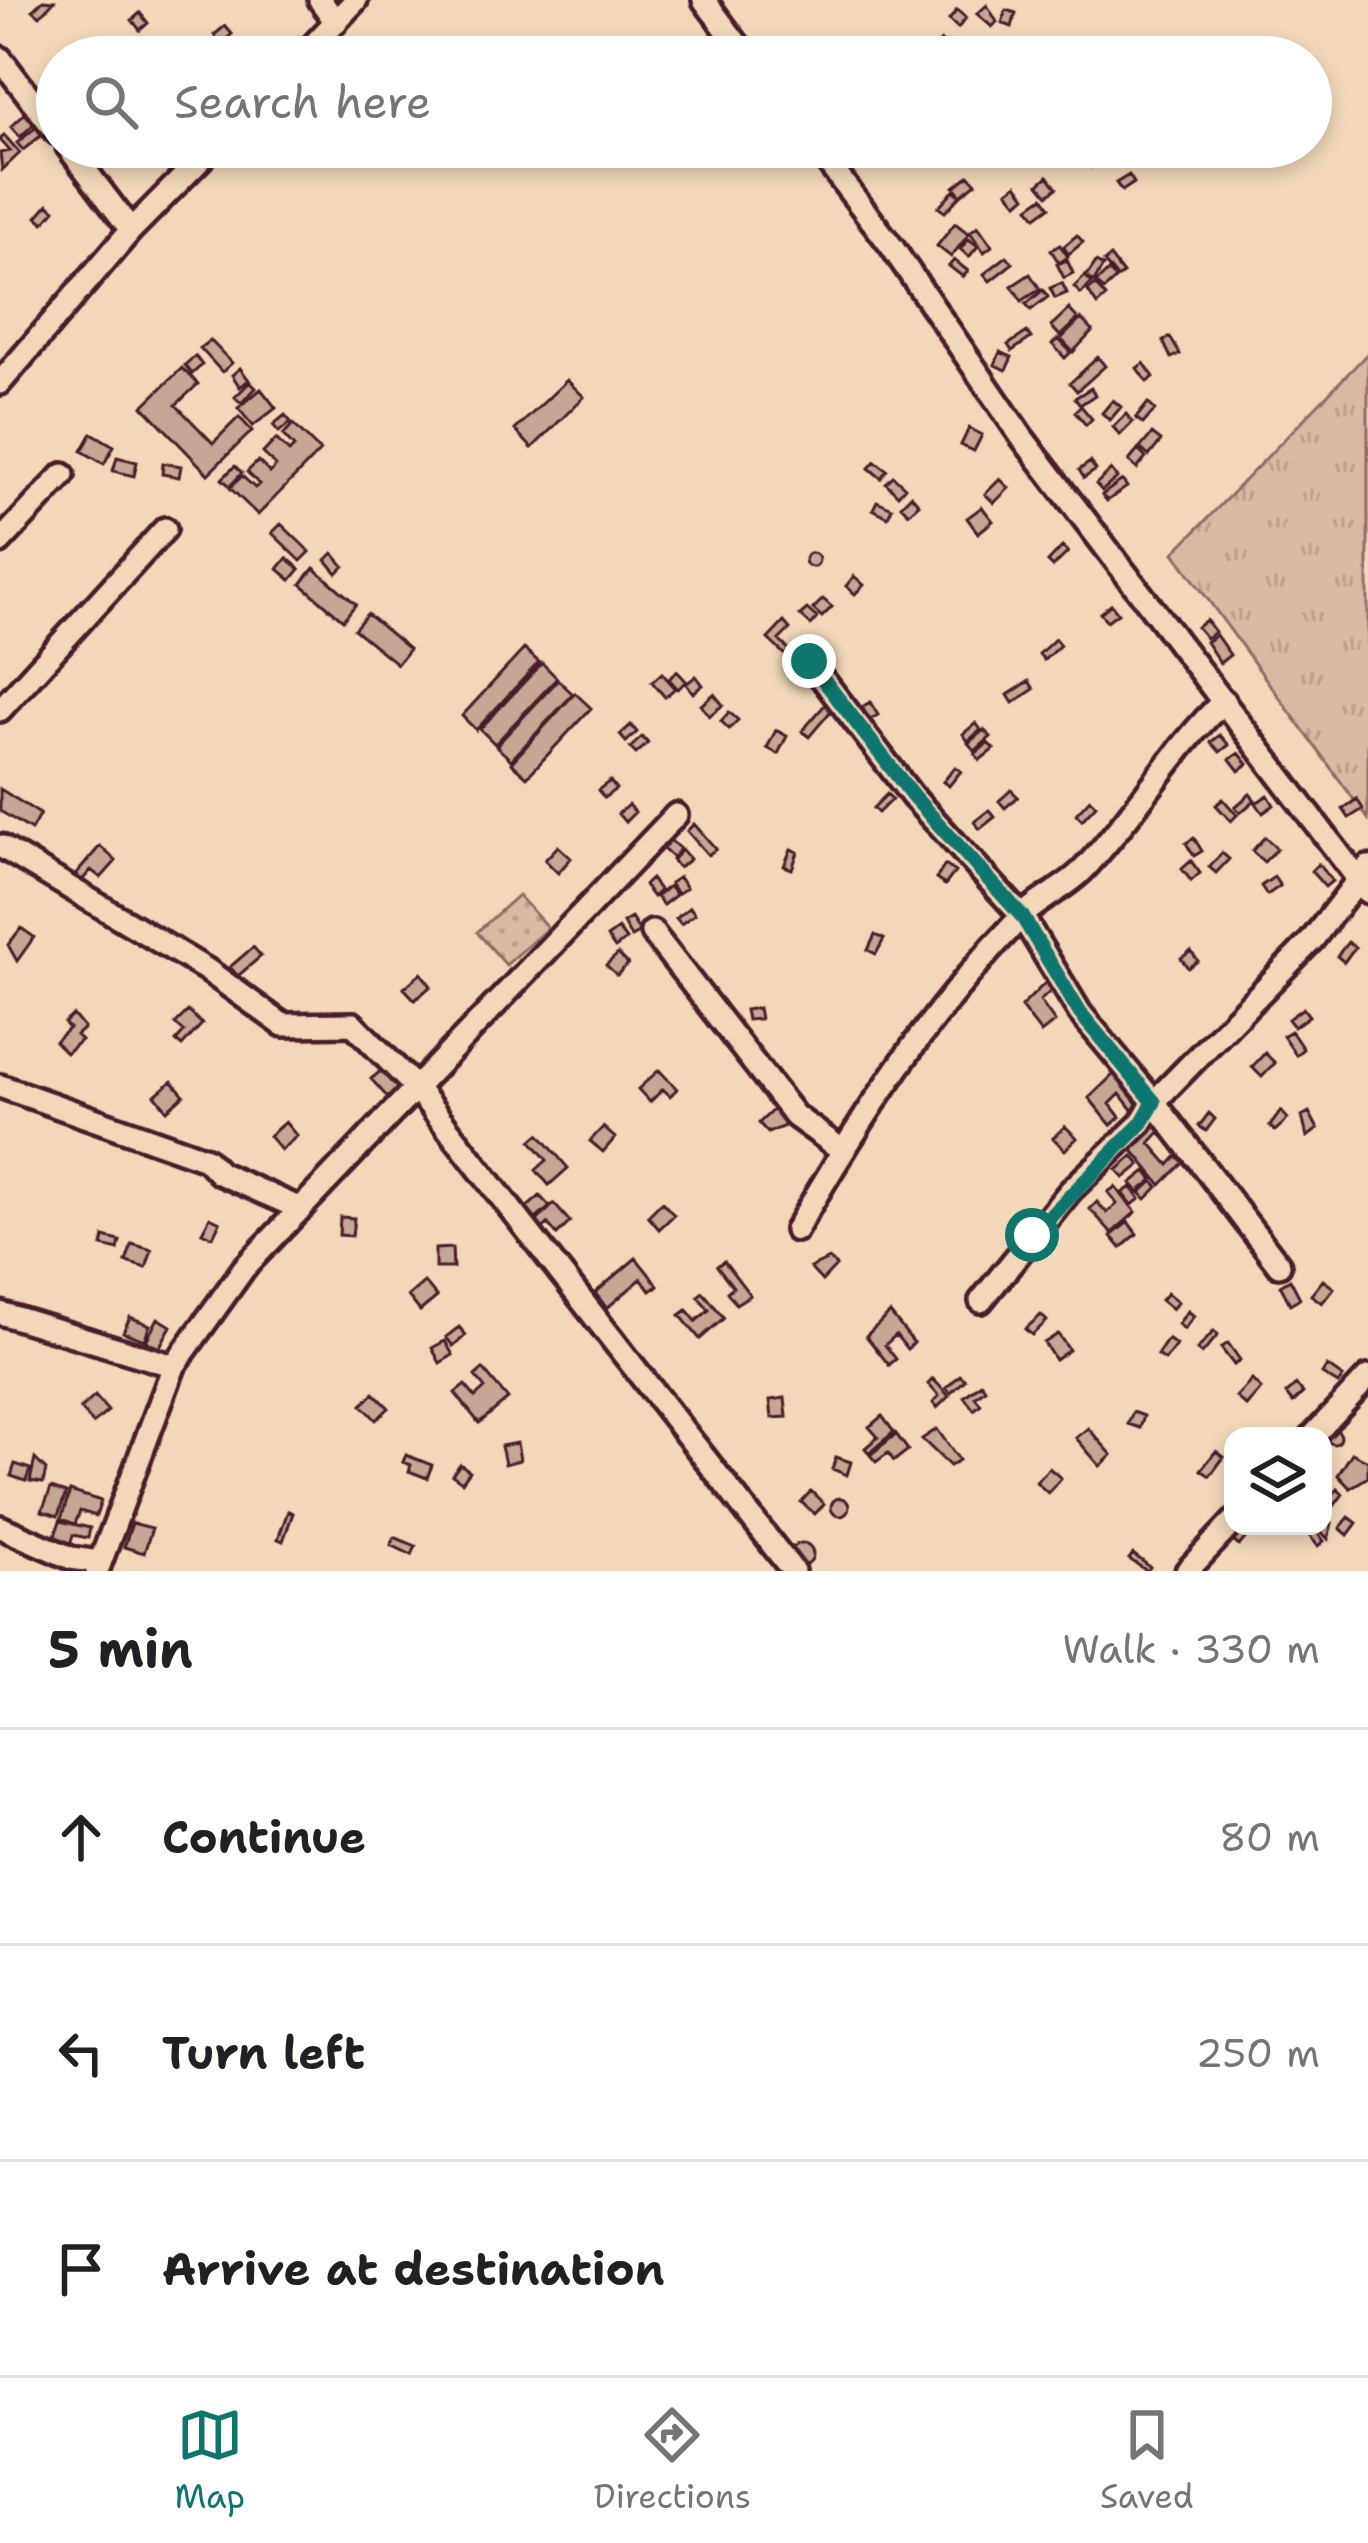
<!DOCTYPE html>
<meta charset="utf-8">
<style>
body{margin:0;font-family:"Shantell Sans",sans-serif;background:#f6f6f6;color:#202124}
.controls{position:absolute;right:36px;bottom:36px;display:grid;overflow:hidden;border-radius:24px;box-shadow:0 6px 18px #0003}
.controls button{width:108px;height:108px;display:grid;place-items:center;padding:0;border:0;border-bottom:3px solid #e0e0e0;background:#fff;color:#202124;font:60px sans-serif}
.stop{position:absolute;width:36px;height:36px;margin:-27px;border:9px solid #0f766e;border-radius:50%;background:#fff}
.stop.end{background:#0f766e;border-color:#fff;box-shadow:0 3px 12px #0008}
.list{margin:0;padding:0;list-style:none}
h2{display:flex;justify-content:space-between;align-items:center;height:156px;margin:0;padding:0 48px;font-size:51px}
h2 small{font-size:39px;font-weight:400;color:#757577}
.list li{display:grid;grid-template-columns:78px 1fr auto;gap:36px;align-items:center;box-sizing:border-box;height:216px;padding:0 48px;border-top:3px solid #e0e0e0}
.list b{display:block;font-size:45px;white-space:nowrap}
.list em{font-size:39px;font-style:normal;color:#757577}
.icon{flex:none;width:66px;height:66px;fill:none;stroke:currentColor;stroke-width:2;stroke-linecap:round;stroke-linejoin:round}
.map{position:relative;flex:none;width:1368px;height:1571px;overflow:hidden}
.search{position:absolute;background:#fff;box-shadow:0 6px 18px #0003;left:36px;right:36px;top:36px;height:132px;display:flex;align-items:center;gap:30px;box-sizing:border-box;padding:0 42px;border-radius:66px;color:#757577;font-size:45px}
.sheet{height:804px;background:#fff}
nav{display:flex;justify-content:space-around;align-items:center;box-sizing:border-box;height:168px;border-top:3px solid #e0e0e0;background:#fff;font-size:33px;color:#757577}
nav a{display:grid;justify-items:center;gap:6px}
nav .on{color:#0f766e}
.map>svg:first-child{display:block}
.grass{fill:url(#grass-tufts);stroke:#906c66;stroke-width:3}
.park{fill:url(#park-dots);stroke:#906c66;stroke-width:3}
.building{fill:#c5a794;stroke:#4a1f2b;stroke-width:3}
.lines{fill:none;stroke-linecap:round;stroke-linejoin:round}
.minor-casing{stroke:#4a1f2b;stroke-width:30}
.minor{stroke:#f2d8b9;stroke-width:21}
.route{stroke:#0f766e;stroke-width:15}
</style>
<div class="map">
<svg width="1368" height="1571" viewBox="0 0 1368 1571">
<defs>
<pattern id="grass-tufts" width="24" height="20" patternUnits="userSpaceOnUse" patternTransform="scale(3)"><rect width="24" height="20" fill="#d7baa1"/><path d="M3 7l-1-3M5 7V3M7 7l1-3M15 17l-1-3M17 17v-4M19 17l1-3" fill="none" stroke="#ba9f8b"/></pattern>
<pattern id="park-dots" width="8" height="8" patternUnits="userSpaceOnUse" patternTransform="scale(3)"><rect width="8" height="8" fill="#d7baa1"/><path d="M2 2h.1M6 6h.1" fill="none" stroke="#ba9f8b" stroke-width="1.8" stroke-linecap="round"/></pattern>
</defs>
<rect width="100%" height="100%" fill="#f2d8b9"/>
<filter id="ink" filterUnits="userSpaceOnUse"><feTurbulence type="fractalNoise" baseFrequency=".00833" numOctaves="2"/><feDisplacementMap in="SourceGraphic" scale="24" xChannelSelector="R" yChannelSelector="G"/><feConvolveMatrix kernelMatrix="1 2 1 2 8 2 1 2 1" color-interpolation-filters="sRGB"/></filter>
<g filter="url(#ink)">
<path class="grass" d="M1368,353v466l-194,-266z"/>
<path class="park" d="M518,895l30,33 -42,37 -29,-33z"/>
<path class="building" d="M43,0l11,1 -14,15 -7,-6z
M987,5l10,17 -5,5 -15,-13z
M957,10l9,8 -8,10 -9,-8z
M1006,10l10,3 -4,14 -10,-4z
M140,13l8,10 -8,7 -8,-10z
M225,26l7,8 -11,10 -7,-9z
M941,41l8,7 -10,9 -7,-6z
M28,111l9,10 -17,16 -9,-10z
M36,127l6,8 -19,15 -6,-7z
M4,135l16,18 -18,17 -2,-17 10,-2 -10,-11z
M875,147h17v1l-21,16 -7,-9z
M1092,148l9,7 -10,12 -8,-7z
M969,175l7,8 -15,12 -7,-8z
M1129,175l5,8 -12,8 -6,-8z
M1048,176l9,12 -9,7 -9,-11z
M1017,184l9,12 -8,7 -10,-12z
M954,190l6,6 -15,16 -7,-5z
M1043,197l7,10 -14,10 -7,-10z
M48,204l7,6 -11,13 -7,-6z
M955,223l14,11 -18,23 -14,-11z
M978,226l14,20 -8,6 -14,-20z
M1077,235l6,7 -14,12 -6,-7z
M969,239l9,7 -9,11 -9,-8z
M1060,245l8,12 -9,6 -8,-13z
M1007,256l6,7 -23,18 -6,-7z
M1110,257l13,17 -6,4 -13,-16z
M954,260l14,11 -5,6 -14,-11z
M1067,260l6,13 -9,5 -7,-14z
M1096,262l7,4 -9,16 -8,-5z
M1108,271l8,8 -12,11 -8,-7z
M1030,274l10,15 -18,12 -10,-15z
M1085,276l7,7 -11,11 -7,-7z
M1062,283l5,10 -12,5 -5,-10z
M1095,285l11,12 -9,8 -9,-14z
M1043,290l5,7 -17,13 -5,-6z
M1069,309l9,10 -18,17 -9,-10z
M1081,319l12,12 -20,21 -12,-13z
M1027,332l4,6 -19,13 -4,-6z
M1170,337l10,17 -9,4 -8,-17z
M1058,339l13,13 -6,6 -13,-14z
M210,340l22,23 -10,9 -22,-24z
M1000,352l12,5 -6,13 -11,-5z
M195,356l7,9 -10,9 -7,-9z
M1098,357l7,9 -28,25 -7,-8z
M1144,363l10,14 -7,5 -10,-14z
M182,368l16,16 -22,21 37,38 26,-26 13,14 -44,43 -65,-68z
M240,368l9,12 -9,7 -8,-12z
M567,380l17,17 -52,51 -17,-18z
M250,382l6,6 -15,15 -6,-6z
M1091,388l4,7 -15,10 -5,-7z
M261,389l15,19 -23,18 -15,-18z
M1113,400l8,7 -11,13 -8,-7z
M1148,403l7,7 -12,14 -7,-6z
M1081,406l11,13 -6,6 -11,-13z
M1126,414l7,8 -13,13 -7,-8z
M285,415l6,7 -12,10 -6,-7z
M293,424l27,27 -62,64 -28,-27 12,-12 13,12 4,-4 -12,-12 11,-11 12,12 6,-7 -13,-13 13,-14 13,13 5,-5 -11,-12z
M969,428l13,7 -8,16 -13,-6z
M92,433l22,13 -10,18 -22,-13z
M1152,434l9,7 -12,15 -9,-8z
M1138,450l8,8 -9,11 -8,-8z
M117,457l20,5 -3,14 -21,-5z
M875,461l12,9 -6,8 -12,-10z
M1090,462l6,8 -12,8 -5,-8z
M163,463l18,3 -2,11 -17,-3z
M235,466l7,7 -12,13 -8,-7z
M1111,470l6,8 -15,13 -6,-7z
M893,476l12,11 -7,8 -12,-12z
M1000,479l9,9 -15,15 -9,-9z
M1122,480l5,7 -20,14 -5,-6z
M911,495l8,9 -10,9 -8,-8z
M877,501l15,7 -4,9 -15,-8z
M982,507l11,14 -15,12 -11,-15z
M281,524l29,28 -9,9 -29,-28z
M1062,547l6,5 -15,15 -5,-5z
M333,553l11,13 -7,7 -11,-13z
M805 560a7 7 0 1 1 14 0a7 7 0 1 1-14 0Z
M287,558l13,11 -9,11 -13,-11z
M314,568l42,36 -13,16 -42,-36z
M854,576l10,9 -9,9 -9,-8z
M823,599l9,8 -10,10 -9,-8z
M1111,604l7,9 -11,8 -7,-8z
M807,609l10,9 -6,7 -11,-10z
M367,614l42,35 -12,15 -43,-35z
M1206,620l9,12 -9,6 -9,-11z
M784,622l6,7 -11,11 10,10 -4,5 -17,-16z
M1216,635l14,20 -10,8 -14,-21z
M1055,639l5,6 -16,15 -5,-6z
M524,649l15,13 -63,68 -14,-14z
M542,663l15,15 -62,66 -15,-15z
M677,671l9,10 -8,8 -9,-10z
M662,673l13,15 -10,9 -13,-15z
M696,676l7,9 -10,8 -7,-9z
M558,680l15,14 -62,66 -15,-14z
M1029,681l5,8 -21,14 -5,-8z
M575,693l16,15 -64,69 -16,-14z
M714,694l9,11 -14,11 -8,-11z
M830,699l6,6 -27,32 -7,-6z
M870,702l8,13 -9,5 -7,-13z
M729,712l9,8 -9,9 -8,-8z
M976,723l5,7 -13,11 -5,-7z
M631,725l6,7 -11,10 -6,-7z
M776,730l11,6 -9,18 -11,-6z
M984,730l7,7 -16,14 -7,-8z
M1220,735l9,10 -9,7 -9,-10z
M642,737l6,6 -12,11 -6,-6z
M988,743l6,6 -14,11 -5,-6z
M1239,753l9,11 -9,7 -9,-12z
M955,767l6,4 -12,15 -6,-4z
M610,781l6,8 -12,9 -6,-8z
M0,789l40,25 -9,16 -31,-19z
M1011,790l7,7 -13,11 -6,-7z
M887,794l5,5 -14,14 -5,-5z
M1250,794l5,6 -15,13 -5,-6z
M1268,795l6,10 -11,8 -7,-10z
M1090,799l6,6 -14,15 -6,-6z
M1223,799l14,16 -6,6 -15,-16z
M1357,799l6,10 -14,9 -6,-9z
M628,805l7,7 -10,10 -7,-8z
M989,810l6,7 -15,12 -6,-7z
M694,824l22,25 -8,6 -21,-24z
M1265,837l12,12 -13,13 -12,-11z
M1194,838l8,13 -8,5 -8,-13z
M670,840l10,9 -7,9 -11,-10z
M100,846l16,15 -15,17 -10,-8 -12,14 -6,-6z
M558,846l13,12 -13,15 -13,-13z
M791,849l7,3 -6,17 -8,-3z
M682,850l8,9 -11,9 -7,-8z
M1222,853l7,6 -13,14 -7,-6z
M1191,861l9,12 -9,8 -9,-12z
M1318,864l14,17 -7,6 -14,-16z
M945,865l10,7 -10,13 -9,-6z
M679,877l7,11 -9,6 -7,-11z
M1274,877l6,9 -13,9 -6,-9z
M651,879l9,12 -7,6 -9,-12z
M669,886l7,9 -13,10 -7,-8z
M690,907l5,7 -14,10 -5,-6z
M631,918l9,14 -9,5 -8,-14z
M21,928l13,9 -17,24 -9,-16z
M618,929l8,11 -11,8 -8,-11z
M875,935l9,4 -8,15 -8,-4z
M1348,942l7,5 -11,15 -7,-6z
M253,947l8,9 -23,20 -8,-9z
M1191,951l7,10 -10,7 -7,-10z
M618,954l10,10 -11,11 -11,-10z
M421,973l10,13 -16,14 -11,-12z
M1047,981l7,7 -14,13 15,21 -14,11 -20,-26z
M758,1008l2,11 -13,1 -2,-10z
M1303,1008l6,8 -15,11 -6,-8z
M188,1011l14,13 -20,22 -6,-5 8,-9 -9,-8z
M73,1015l11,13 -8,7 5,5 -15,13 -11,-12 14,-13 -5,-5z
M1291,1031l12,18 -7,6 -13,-19z
M1265,1053l10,10 -13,14 -10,-10z
M383,1069l17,20 -11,10 -18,-20z
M659,1070l18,19 -7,7 -7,-7 -13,13 -12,-13z
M1114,1074l28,36 -6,5 -16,-21 -10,10 10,13 -9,8 -22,-27z
M172,1081l12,14 -17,15 -12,-15z
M774,1109l13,16 -19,8 -9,-10z
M1281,1111l7,8 -13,12 -5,-5z
M1309,1112l9,17 -11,8 -5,-21z
M1209,1113l6,6 -9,12 -7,-5z
M285,1122l12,14 -16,14 -12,-14z
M1154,1124l7,7 -11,12 19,22 8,-9 7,6 -23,23 -30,-37z
M1065,1126l12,12 -12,12 -12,-12z
M603,1127l12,11 -12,14 -13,-11z
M539,1134l29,34 -19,17 -13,-15 11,-10 -16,-19z
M1133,1156l7,9 -16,13 -7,-8z
M1146,1171l7,9 -15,12 -7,-9z
M1153,1181l5,6 -12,12 -6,-6z
M1115,1187l21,25 -24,21 -22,-24 7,-7 10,11 10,-9 -9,-12z
M1131,1187l9,12 -8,6 -10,-12z
M540,1196l10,11 -20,17 -5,-15z
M662,1202l12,13 -15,14 -11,-13z
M554,1204l16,18 -13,13 -9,-11 -12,11 -6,-7z
M210,1217l10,5 -7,15 -11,-5z
M340,1217l14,1 -2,18 -13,-1z
M1128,1222l9,12 -16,14 -10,-12z
M104,1237l16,4 -2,9 -16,-4z
M132,1244l20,6 -6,18 -20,-6z
M452,1248l1,20h-18v-19z
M636,1258l22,27 -7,6 -10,-12 -34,29 -12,-15z
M829,1259l7,7 -14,15 -12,-13z
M724,1261l26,34 -14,9 -9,-12 6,-5 -16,-21z
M1290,1279l10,19 -10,6 -10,-19z
M1323,1280l11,8 -12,15 -11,-8z
M424,1282l13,15 -17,14 -12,-15z
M703,1292l21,26 -24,21 -20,-24 7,-5 9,11 13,-11 -11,-14z
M1167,1293l11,9 -6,7 -11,-9z
M1188,1311l6,5 -10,13 -6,-5z
M890,1313l24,30 -7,6 -11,-14 -11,10 11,14 -7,6 -23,-29z
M1041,1315l6,6 -15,14 -7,-6z
M130,1317l20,8 -6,15 -21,-8z
M158,1318l13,8 -12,22 -13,-7z
M459,1327l7,8 -13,11 -7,-9z
M1214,1331l4,4 -16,19 -5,-4z
M1058,1334l11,16 -14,10 -11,-17z
M1168,1339l8,6 -11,15 -8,-5z
M445,1341l8,14 -13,8 -8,-15z
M1228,1343l12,17 -6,5 -13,-17z
M1327,1366l16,11 -5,7 -16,-10z
M483,1369l25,30 -29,24 -24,-30 10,-8 10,12 10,-9 -10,-12z
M960,1375l5,5 -14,13 -5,-5z
M933,1379l16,17 -12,12 -4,-5 6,-7 -11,-12z
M1252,1380l9,9 -15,17 -10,-9z
M981,1383l4,6 -10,8 6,7 -7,6 -10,-13z
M1296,1385l7,8 -10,10 -7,-9z
M374,1393l15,15 -13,12 -14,-15z
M95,1396l13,15 -15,13 -13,-15z
M785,1398l2,19 -15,1 -2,-18z
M1133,1412l11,4 -4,12 -12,-4z
M882,1416l12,16 -25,21 -4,-5 13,-11 -9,-10z
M1088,1428l24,27 -12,11 -24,-28z
M937,1429l22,31 -9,6 -28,-27z
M1327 1437a7 7 0 1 1 14 0a7 7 0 1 1-14 0Z
M896,1434l12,16 -14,11 -6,-8 -12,9 -6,-7z
M517,1443l3,17 -15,4 -4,-18z
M1216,1451l8,6 -14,19 -9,-6z
M1352,1453l16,8v16l-18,11 -12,-13z
M406,1455l26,10 -5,13 -18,-7 2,-6 -8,-3z
M836,1457l15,5 -4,13 -15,-6z
M35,1459l11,11 -3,13 -13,-2z
M15,1464l15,5 -4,12 -15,-5z
M460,1464l10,7 -8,11 -10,-7z
M1049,1468l12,10 -13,15 -12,-11z
M51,1488l15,5 -8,23 -16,-5z
M1337,1489l6,5 -14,19 -6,-6z
M70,1491l31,10 -5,15 -16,-5 -5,13 -14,-5z
M811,1491l13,13 -9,10 -14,-12z
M831 1507a9 9 0 1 1 18 0a9 9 0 1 1-18 0Z
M288,1511l5,2 -10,28 -5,-2z
M1325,1515l7,8 -4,16 -12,-13h7z
M1349,1517l8,6 -9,12 -8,-7z
M60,1521l30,7 -2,10 -15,-3 -3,10 -17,-4z
M132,1523l20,5 -8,25 -20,-6z
M1244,1526l10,2 -15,18 -6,-5z
M1312,1526l12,15 -6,5 -13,-15z
M394,1537l22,9 -4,9 -21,-10z
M791 1554a11 11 0 1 1 22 0a11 11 0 1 1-22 0Z
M1133,1554l17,13 -3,4 -18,-12z"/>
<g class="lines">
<g class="minor-casing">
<path id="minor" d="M320,0l16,22
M704,0l43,57
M302,57l54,-57
M0,58l57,75
M68,147l63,83
M816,147l76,100 129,189 347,456
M0,383l131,-153 82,-83
M0,542l63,-67
M809,661l103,135 110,120 58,97 74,89 -13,21 -71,68 -89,110
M0,710l165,-181
M0,846l207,124 76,55 70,-1 64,65 376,482
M652,932l143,184 47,34
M0,1086l206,73 13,14 82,36
M796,1230c65,-112 132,-217 223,-311 19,-20 46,-30 65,-50 49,-51 90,-122 140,-168
M1279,1265l-125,-163 158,-162 56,-73
M0,1313l174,53
M1313,1436l55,-59
M0,1527l71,31 28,4
M97,1571l77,-205 70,-98 432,-453
M1187,1571l46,-49"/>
</g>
<use href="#minor" class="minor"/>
</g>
</g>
<g class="lines" filter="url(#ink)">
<path class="route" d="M809,661l104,135 109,120 58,97 74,89 -12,21 -110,112"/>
</g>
</svg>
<div class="controls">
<button><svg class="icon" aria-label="layers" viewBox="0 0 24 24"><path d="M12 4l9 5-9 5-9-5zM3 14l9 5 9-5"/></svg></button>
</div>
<div class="stop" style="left:1032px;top:1235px"></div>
<div class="stop end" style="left:809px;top:661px"></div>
<div class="search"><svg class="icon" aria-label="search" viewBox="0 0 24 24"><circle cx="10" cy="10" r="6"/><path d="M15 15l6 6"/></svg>Search here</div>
</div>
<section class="sheet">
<h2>5 min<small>Walk · 330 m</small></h2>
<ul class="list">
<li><svg class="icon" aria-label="ahead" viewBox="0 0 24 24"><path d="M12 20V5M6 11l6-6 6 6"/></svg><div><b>Continue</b></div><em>80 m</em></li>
<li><svg class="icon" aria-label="left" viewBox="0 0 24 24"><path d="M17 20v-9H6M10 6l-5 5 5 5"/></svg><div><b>Turn left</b></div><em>250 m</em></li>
<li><svg class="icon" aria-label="arrive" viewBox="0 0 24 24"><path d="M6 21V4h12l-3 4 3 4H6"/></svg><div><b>Arrive at destination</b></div></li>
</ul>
</section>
<nav>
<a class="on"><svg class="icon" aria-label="map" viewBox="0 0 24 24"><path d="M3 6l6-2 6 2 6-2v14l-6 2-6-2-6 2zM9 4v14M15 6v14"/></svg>Map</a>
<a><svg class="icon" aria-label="directions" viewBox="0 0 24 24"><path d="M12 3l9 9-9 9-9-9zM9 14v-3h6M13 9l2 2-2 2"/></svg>Directions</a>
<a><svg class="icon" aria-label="saved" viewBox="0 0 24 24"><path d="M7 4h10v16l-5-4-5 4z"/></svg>Saved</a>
</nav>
